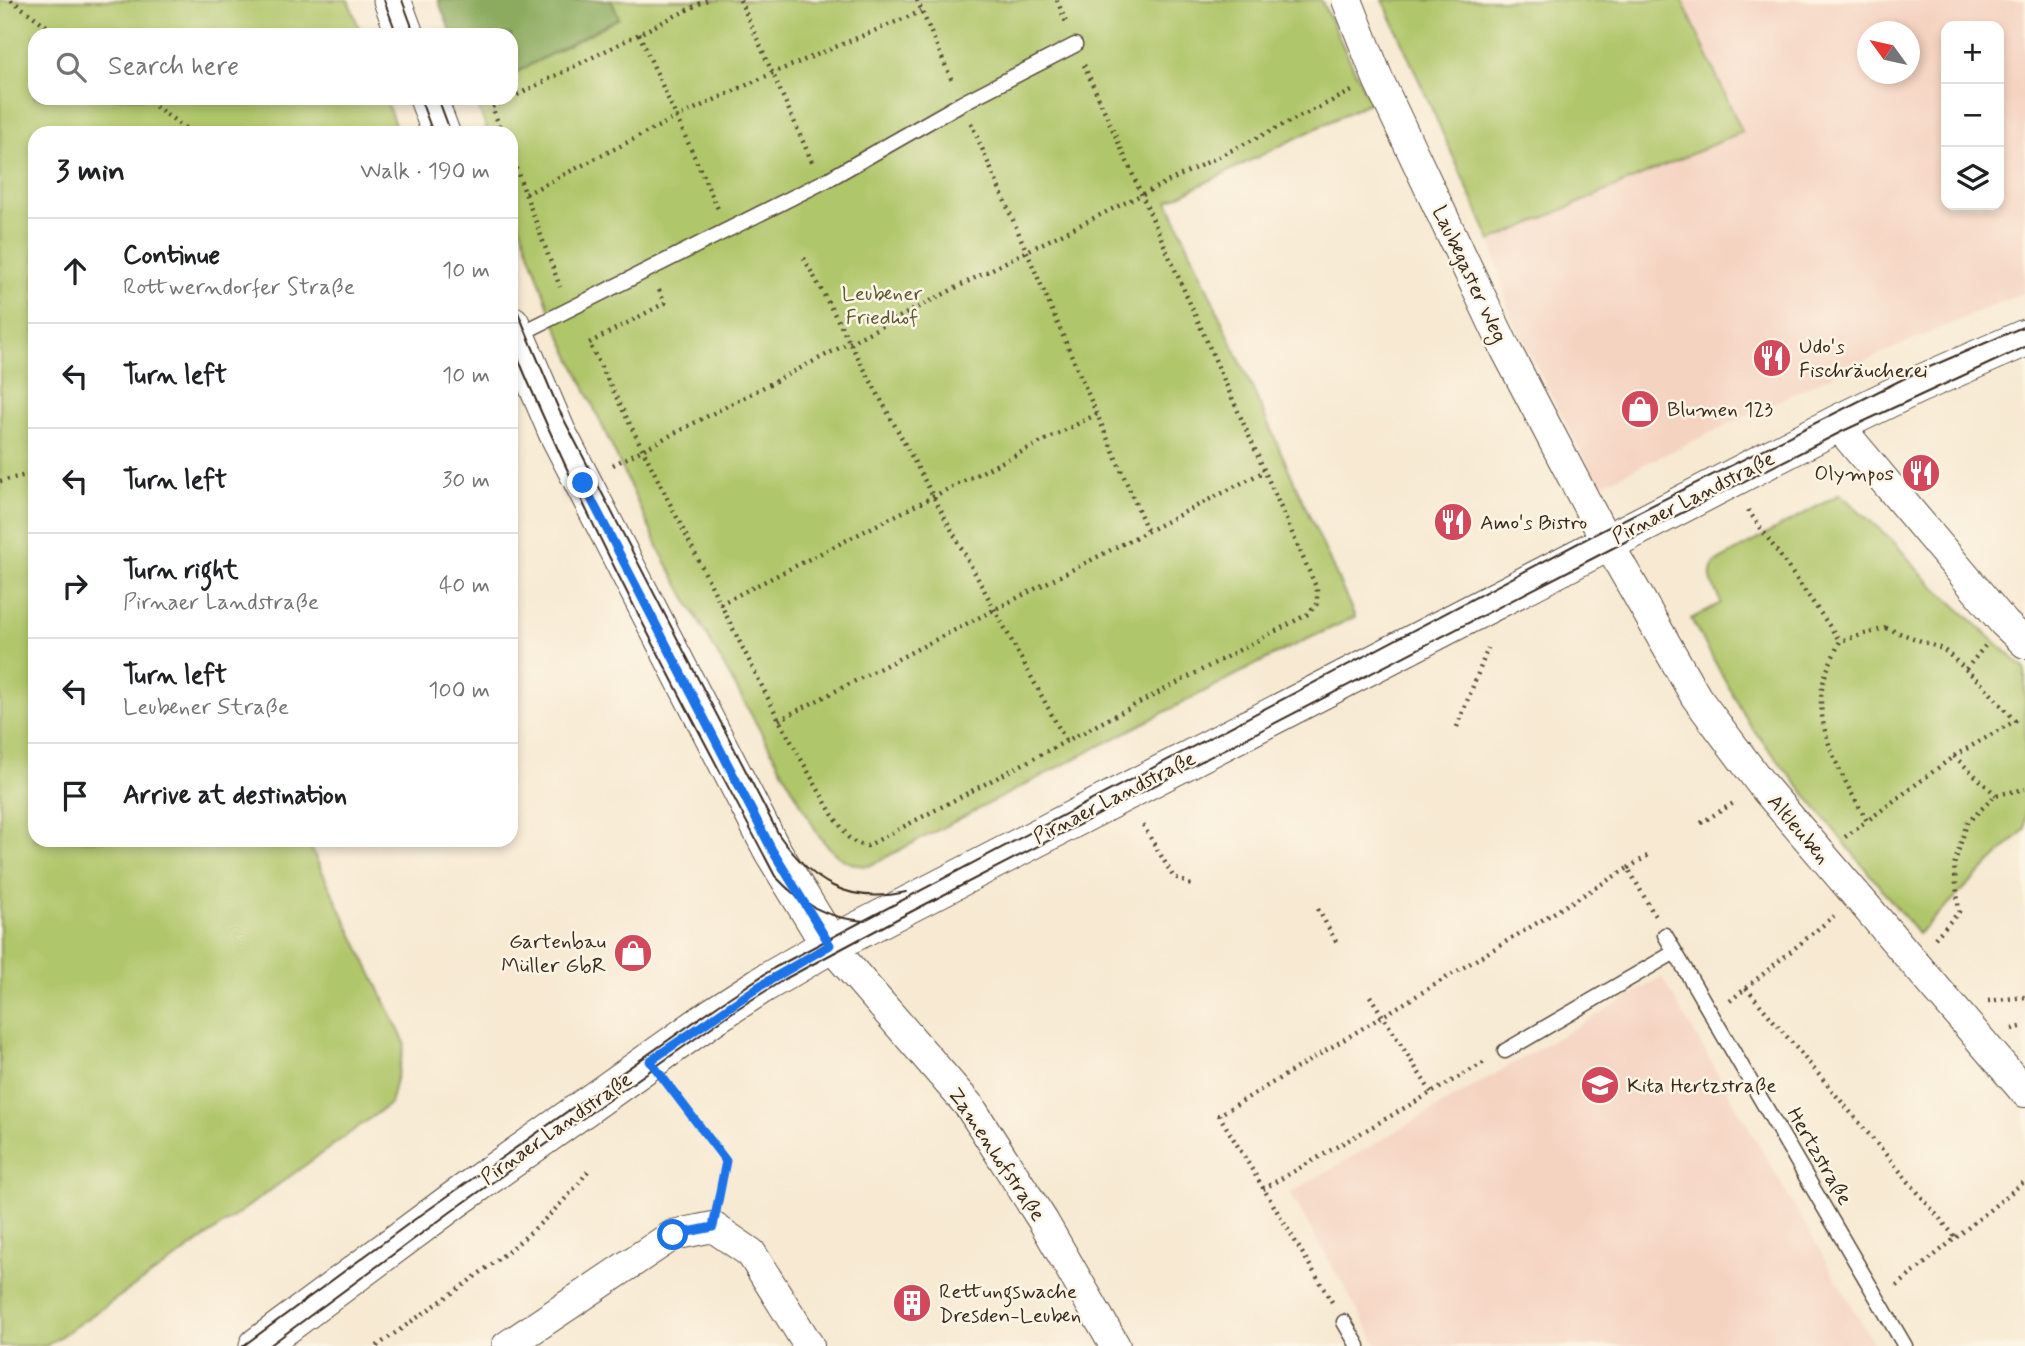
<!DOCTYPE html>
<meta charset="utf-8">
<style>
body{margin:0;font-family:Mynerve,sans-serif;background:#f6f6f6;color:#202124}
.controls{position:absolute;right:21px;top:21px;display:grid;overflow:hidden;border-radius:14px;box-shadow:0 4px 10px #0003}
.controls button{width:63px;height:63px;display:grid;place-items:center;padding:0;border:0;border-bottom:2px solid #e0e0e0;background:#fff;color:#202124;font:35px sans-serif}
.compass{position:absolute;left:1857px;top:21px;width:63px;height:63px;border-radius:50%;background:#fff;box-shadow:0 4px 10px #0003;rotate:303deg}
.stop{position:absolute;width:21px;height:21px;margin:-16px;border:5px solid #1a73e8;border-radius:50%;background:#fff}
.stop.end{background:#1a73e8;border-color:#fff;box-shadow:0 2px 7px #0008}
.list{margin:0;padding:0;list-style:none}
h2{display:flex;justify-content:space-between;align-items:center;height:91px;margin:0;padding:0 28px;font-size:30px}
h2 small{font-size:23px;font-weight:400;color:#757577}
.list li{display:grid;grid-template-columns:46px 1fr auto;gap:21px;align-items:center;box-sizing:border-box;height:105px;padding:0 28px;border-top:2px solid #e0e0e0}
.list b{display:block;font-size:26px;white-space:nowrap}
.list p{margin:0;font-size:23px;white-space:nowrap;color:#757577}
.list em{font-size:23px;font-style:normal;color:#757577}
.icon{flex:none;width:38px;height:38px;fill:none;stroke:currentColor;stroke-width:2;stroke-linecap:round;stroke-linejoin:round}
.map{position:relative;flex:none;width:2025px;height:1346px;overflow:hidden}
.search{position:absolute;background:#fff;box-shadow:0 4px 10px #0003;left:28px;top:28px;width:490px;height:77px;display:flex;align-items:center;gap:18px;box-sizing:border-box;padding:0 24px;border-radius:21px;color:#757577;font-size:26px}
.panel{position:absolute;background:#fff;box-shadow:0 4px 10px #0003;left:28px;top:126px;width:490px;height:721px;border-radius:21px}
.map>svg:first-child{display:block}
.built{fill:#f5d3c1;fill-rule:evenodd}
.green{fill:#b0c66a;stroke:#767844;stroke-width:2}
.forest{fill:#8cab5e;stroke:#646a3e;stroke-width:2}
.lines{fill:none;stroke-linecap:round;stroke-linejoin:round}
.service-casing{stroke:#574739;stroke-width:17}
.minor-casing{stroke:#574739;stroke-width:32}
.tertiary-casing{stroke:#574739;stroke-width:39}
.path{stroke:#574739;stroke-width:4.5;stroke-dasharray:2 5;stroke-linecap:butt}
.service{stroke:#fff;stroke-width:14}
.minor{stroke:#fff;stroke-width:30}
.tertiary{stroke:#fff;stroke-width:37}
.tram{stroke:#3b2a1e;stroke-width:2}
.route{stroke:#1a73e8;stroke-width:9}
.labels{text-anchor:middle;stroke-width:5;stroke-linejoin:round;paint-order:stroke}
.street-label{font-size:21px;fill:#3b2a1e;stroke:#fcf5e5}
.park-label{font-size:21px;fill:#5e5935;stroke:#fcf5e5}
.poi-label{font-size:21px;fill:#3b2a1e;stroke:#fcf5e5;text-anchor:start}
</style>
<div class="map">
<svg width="2025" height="1346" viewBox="0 0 2025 1346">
<rect width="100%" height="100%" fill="#fcf5e5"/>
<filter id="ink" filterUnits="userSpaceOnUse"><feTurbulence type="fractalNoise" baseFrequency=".0143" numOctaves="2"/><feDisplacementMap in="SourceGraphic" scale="14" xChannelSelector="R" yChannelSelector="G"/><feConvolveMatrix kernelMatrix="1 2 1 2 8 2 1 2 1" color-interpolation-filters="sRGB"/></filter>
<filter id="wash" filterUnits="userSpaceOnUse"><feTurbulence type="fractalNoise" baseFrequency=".00686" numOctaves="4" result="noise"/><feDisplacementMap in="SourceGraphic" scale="28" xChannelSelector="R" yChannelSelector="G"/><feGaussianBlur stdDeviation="1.57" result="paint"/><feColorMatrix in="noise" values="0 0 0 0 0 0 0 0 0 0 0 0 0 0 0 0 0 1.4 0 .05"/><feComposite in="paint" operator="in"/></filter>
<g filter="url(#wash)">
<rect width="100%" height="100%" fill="#f7e9d2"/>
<path class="built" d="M1682,0h343v292l-184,79 -243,115 -86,-167 -21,-78 250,-109zM1946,26h53v179h-53zM1868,32h42v42h-42z
M1662,977l213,369h-497l-88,-153z"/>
<path class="green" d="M0,0h348l14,35h-327v63h350l13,35h-363v707h272l98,203 -15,61 -212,153 -132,89h-46z
M611,0h710l49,102 -202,99 187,416 -75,35 -411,214c-25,0 -35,-12 -50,-30l-157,-281 -109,-236 -42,-119v-67h-23l-13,-35h36v-23l108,-57z
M1383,0h299l60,132 -251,109z
M1840,494l56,50 26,31 103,94v160l-107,105 -167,-207 -60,-108 30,-16c-5,-14 -17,-28 -5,-41z"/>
<path class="forest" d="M438,0h173l8,18 -108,57v-40h-59z"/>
</g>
<g filter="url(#ink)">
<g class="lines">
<g class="service-casing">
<path id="service" d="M518,335l309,-155 135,-77 113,-58
M1665,935l240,411
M1505,1051l170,-99
M1344,1322l14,24"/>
</g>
<g class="minor-casing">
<path id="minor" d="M1347,0l31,79 127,269 96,183 95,166 66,88 263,307
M1837,424l167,199 21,20
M830,945l140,162 73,114 72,125
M507,1346l166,-111 40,-8 38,26 58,93"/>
</g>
<g class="tertiary-casing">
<path id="tertiary" d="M392,0l13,35
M428,98l13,35
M511,324l46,108 215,418 58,95
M258,1346l195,-145 259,-184 48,-31 70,-41 1007,-521 78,-38 110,-48"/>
</g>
<path class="path" d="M11,0l48,35
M740,0l72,162
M917,0l36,83
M1057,0l10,25
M639,34l79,175
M144,98l48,35
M511,98l196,-98
M971,123l176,407
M502,133l-10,-26 19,-9
M511,155l49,132
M526,194l151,-77 96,-44 149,-62
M804,258l262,483
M659,290l6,13 -76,40 190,377 53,94 17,24 7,5 11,3 441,-232 9,-10v-15l-233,-524
M613,465l414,-214 325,-160
M0,481l35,-8
M1748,510l92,131
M720,604l377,-190
M1886,628l57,21 41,37 31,35 -61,35 -87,65c-22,-40 -58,-97 -42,-145 4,-12 10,-24 15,-35z
M1966,669l19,-23
M779,720l486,-249
M1457,727l31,-79
M1954,756l42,39
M1701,823l34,-21
M1143,825l30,51 22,11
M1845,837l22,-16
M1628,868l21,-13
M1318,909l20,36
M1935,938l24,-26 -5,-47 13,-42 29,-28 29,-6
M1746,988l210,250
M1370,996l61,96
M1730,1001l104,-85
M1988,1001l37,-4
M2012,1029l13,-3
M670,1087l56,74 -7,38
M1263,1189l222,-127
M1897,1286l128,-105
M1332,1302l-113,-187 409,-247 27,48
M377,1346c69,-50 161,-106 211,-175"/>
<use href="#service" class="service"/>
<use href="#minor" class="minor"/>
<use href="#tertiary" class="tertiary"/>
<path class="tram" d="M384,0l13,35
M402,0l13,35
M420,98l13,35
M438,98l13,35
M511,296l48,114 220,425c33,47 69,70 127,57
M511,341c75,184 172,359 264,535 26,28 51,42 89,45
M243,1346l168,-124 307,-217 56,-37 827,-437 310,-156 114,-49
M269,1346l183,-135 285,-202 48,-30 114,-61 712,-369 232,-118 182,-84"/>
</g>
</g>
<g class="lines" filter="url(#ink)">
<path class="route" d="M583,483l189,367 58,95 -70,41 -110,75 76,100 -13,66 -40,8"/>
</g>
<defs>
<g id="restaurant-disc" transform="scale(2.0125)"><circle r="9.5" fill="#d1495b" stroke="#fcf5e5"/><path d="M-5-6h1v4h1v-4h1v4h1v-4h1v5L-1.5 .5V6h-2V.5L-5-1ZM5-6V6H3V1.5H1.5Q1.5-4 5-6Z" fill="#fff"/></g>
<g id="shop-disc" transform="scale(2.0125)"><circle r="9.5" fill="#d1495b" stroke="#fcf5e5"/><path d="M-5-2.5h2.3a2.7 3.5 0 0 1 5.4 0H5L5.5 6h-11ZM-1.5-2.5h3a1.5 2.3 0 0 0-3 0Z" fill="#fff"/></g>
<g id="school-disc" transform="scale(2.0125)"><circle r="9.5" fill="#d1495b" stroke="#fcf5e5"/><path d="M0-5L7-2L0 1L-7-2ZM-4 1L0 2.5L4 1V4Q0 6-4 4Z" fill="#fff"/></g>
<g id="building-disc" transform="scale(2.0125)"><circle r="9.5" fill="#d1495b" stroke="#fcf5e5"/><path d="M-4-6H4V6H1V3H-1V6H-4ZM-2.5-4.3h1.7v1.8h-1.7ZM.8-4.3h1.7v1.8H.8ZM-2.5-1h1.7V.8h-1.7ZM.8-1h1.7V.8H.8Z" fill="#fff"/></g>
</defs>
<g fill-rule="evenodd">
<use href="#restaurant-disc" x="1772" y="358"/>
<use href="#shop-disc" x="1640" y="409"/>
<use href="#restaurant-disc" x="1921" y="473"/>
<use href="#restaurant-disc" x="1453" y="522"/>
<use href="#shop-disc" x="633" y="953"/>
<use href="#school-disc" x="1600" y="1085"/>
<use href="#building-disc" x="912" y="1303"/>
</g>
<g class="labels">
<g class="street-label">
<text transform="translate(1470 274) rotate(65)" y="7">Laubegaster Weg</text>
<text transform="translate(1693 497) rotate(-27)" y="7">Pirnaer Landstraße</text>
<text transform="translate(1114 797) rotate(-27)" y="7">Pirnaer Landstraße</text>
<text transform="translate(1799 829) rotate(50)" y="7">Altleuben</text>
<text transform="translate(556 1128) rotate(-35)" y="7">Pirnaer Landstraße</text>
<text transform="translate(997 1154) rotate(56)" y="7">Zamenhofstraße</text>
<text transform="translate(1820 1156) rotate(60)" y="7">Hertzstraße</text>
</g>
<g class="park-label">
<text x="882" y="300">Leubener<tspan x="882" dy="24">Friedhof</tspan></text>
</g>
<g class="poi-label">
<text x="1799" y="353">Udo's<tspan x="1799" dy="24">Fischräucherei</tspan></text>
<text x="1667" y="416">Blumen 123</text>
<text x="1894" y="480" text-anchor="end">Olympos</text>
<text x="1480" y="529">Amo's Bistro</text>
<text x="606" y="948" text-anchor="end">Gartenbau<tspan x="606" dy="24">Müller GbR</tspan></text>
<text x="1627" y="1092">Kita Hertzstraße</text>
<text x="939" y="1298">Rettungswache<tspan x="939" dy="24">Dresden-Leuben</tspan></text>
</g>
</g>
</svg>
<div class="controls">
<button>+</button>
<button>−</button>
<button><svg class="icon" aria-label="layers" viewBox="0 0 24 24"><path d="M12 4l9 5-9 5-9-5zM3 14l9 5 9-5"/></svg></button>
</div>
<svg class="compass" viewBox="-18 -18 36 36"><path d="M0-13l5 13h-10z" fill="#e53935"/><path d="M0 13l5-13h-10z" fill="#757577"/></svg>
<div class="stop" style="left:673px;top:1235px"></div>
<div class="stop end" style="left:583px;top:483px"></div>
<div class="search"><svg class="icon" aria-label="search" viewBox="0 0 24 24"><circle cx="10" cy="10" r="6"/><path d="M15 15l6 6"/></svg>Search here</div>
<section class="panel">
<h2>3 min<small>Walk · 190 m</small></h2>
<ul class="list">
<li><svg class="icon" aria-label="ahead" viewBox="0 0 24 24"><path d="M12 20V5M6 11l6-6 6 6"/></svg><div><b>Continue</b><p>Rottwerndorfer Straße</p></div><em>10 m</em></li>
<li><svg class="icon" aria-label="left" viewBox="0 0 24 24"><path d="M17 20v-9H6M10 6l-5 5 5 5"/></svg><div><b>Turn left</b></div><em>10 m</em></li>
<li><svg class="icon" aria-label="left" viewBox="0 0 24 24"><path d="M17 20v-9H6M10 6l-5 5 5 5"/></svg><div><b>Turn left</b></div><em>30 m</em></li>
<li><svg class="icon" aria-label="right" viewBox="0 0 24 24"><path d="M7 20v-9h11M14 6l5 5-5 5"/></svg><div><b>Turn right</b><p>Pirnaer Landstraße</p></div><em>40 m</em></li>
<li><svg class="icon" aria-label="left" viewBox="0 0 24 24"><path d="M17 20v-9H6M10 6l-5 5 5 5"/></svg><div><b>Turn left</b><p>Leubener Straße</p></div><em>100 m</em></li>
<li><svg class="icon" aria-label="arrive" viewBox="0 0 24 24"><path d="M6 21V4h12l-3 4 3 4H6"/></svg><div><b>Arrive at destination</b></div></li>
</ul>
</section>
</div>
